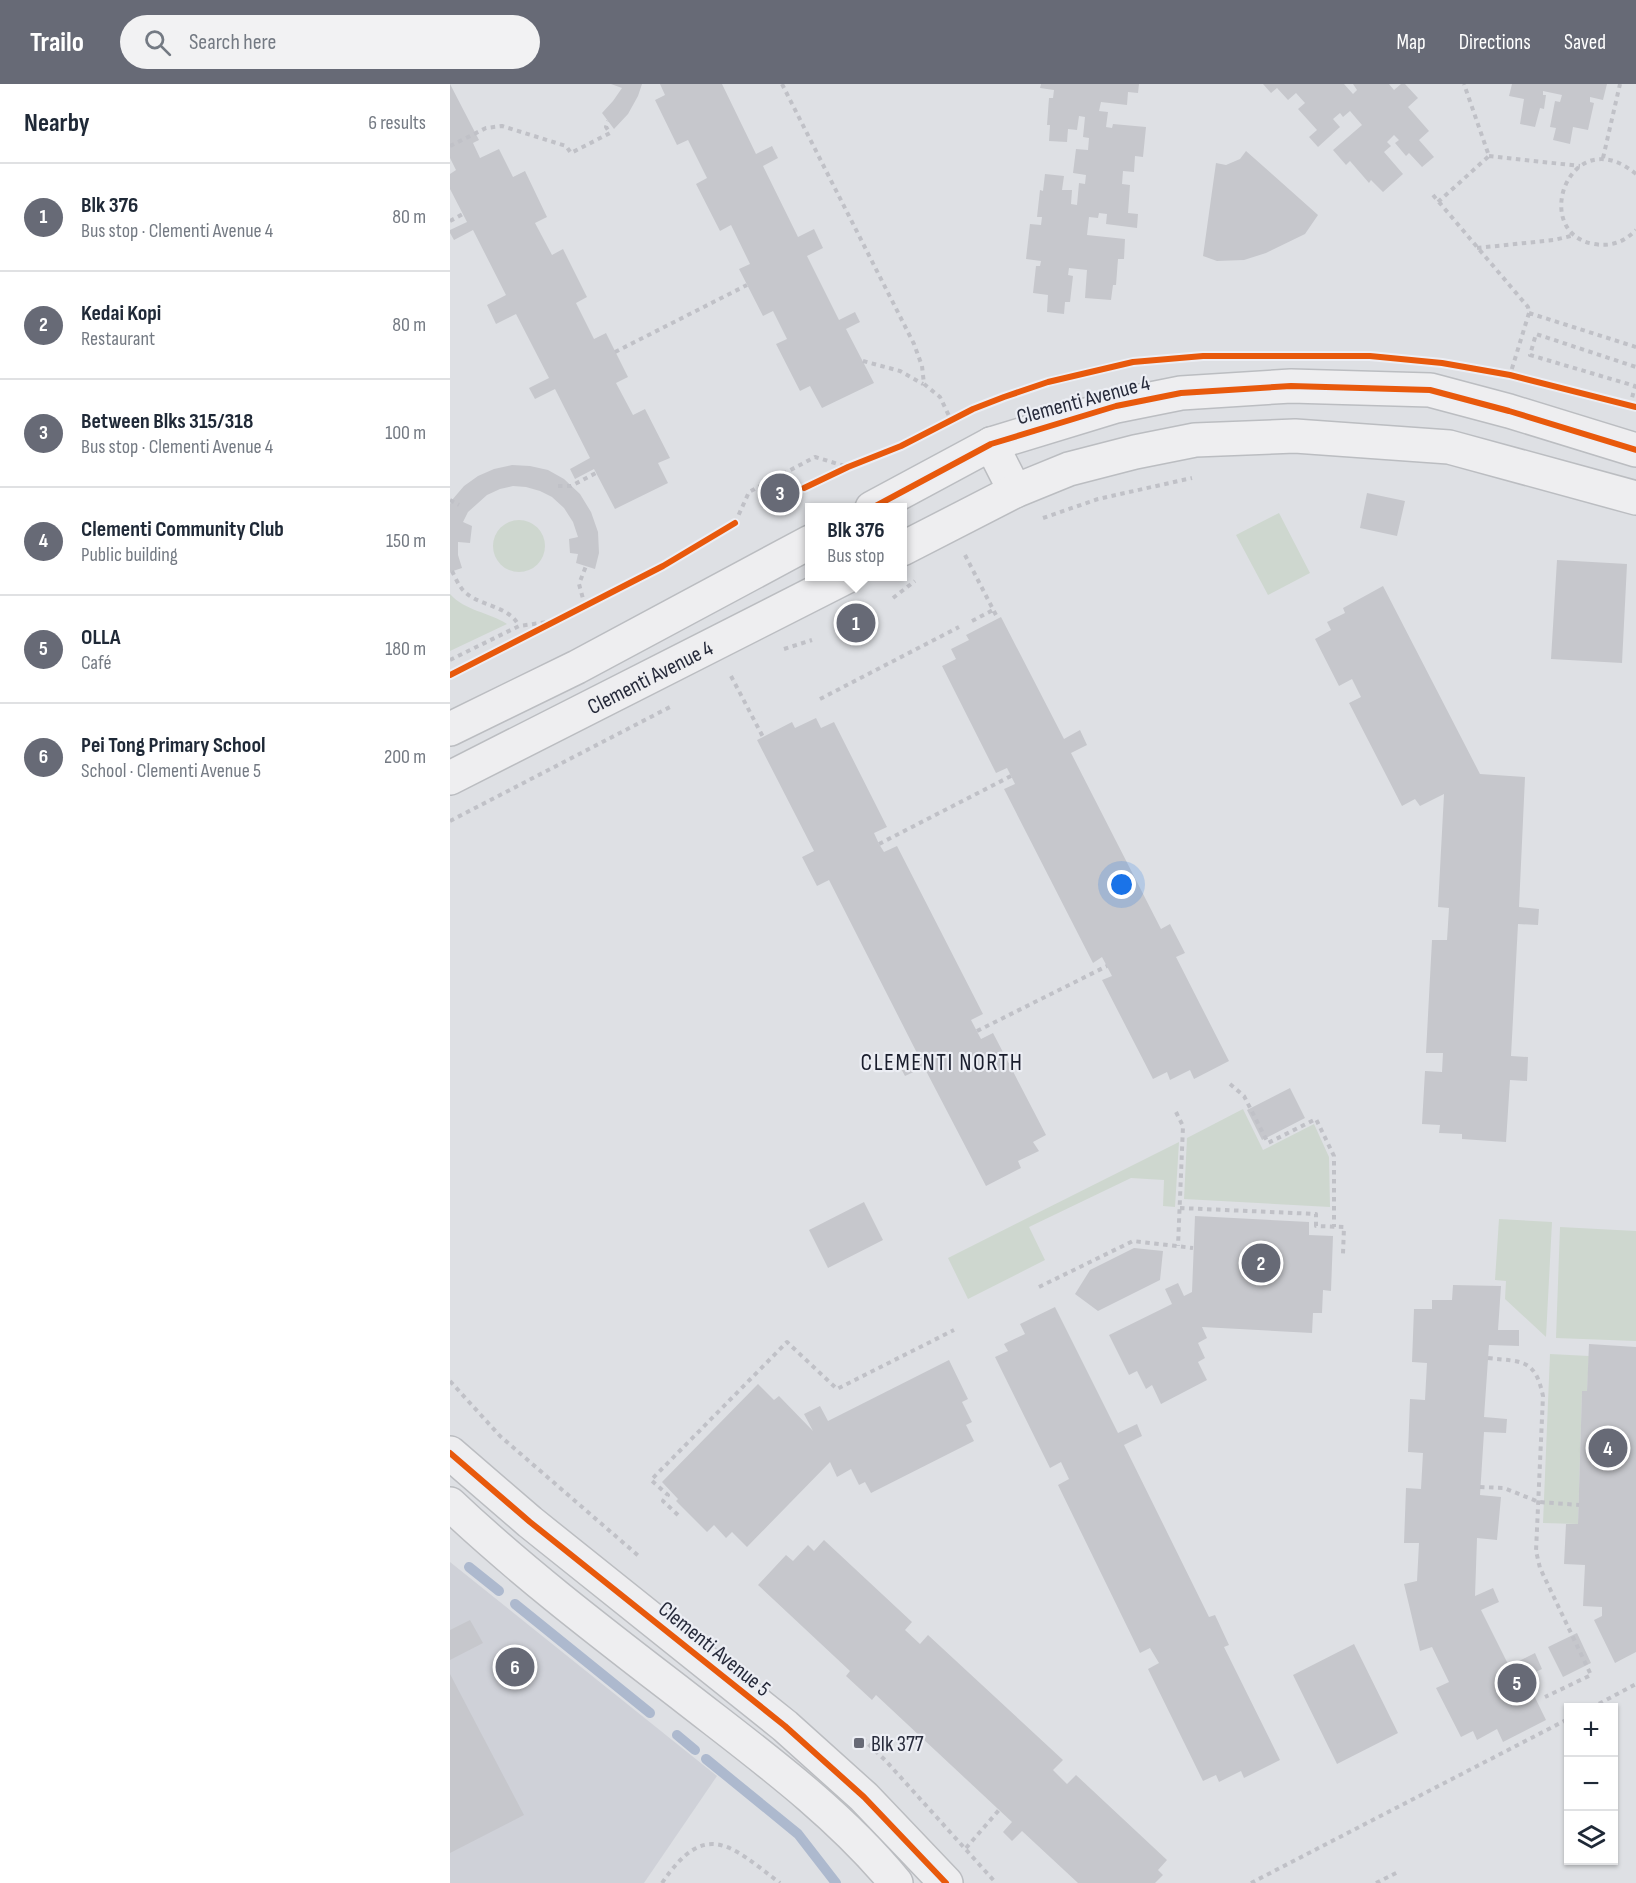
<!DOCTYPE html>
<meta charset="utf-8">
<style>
body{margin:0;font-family:"Sofia Sans Condensed",sans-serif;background:#f2f2f3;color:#1f2937}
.controls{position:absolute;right:18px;bottom:18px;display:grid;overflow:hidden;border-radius:0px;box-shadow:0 2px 4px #0004}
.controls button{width:54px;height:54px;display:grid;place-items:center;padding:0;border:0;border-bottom:2px solid #e0e1e3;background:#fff;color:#1f2937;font:30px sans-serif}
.you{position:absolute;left:672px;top:801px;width:21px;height:21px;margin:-15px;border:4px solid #fff;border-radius:50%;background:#1a73e8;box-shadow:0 0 0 9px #1a73e833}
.badge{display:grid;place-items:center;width:39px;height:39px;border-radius:50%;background:#676a76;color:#fff;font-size:20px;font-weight:700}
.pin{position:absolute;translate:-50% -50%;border:3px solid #fff;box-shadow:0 2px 6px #0006}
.popup{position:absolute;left:355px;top:419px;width:102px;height:78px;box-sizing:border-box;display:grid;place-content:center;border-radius:0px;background:#fff;filter:drop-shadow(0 2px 4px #0005);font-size:20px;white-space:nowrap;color:#747a83}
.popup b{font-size:22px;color:#1f2937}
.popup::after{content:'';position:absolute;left:50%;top:100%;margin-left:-12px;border:12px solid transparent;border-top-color:#fff}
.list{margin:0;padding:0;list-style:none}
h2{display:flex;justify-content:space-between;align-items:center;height:78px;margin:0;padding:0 24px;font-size:26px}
h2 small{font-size:20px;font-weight:400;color:#747a83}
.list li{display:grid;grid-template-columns:39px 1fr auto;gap:18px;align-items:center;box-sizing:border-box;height:108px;padding:0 24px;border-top:2px solid #e0e1e3}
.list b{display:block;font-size:22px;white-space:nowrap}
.list p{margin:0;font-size:20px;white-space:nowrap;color:#747a83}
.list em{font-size:20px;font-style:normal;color:#747a83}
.icon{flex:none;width:33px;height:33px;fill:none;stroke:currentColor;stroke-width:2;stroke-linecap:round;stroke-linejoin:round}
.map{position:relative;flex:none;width:1186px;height:1799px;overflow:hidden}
header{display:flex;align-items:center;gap:36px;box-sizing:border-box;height:84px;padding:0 30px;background:#676a76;color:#fff}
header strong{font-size:28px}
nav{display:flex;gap:33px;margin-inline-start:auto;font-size:21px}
.search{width:420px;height:54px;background:#f2f2f3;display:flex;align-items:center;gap:15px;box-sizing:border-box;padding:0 21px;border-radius:33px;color:#747a83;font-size:22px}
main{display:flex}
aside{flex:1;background:#fff}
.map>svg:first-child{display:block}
.built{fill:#cfd1d8}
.green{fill:#ced7cf}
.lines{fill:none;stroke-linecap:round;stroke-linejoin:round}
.stream{stroke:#adb9ce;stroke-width:10}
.building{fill:#c6c7cc}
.minor-casing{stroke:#bbbdc1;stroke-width:36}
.path{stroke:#c0c1c7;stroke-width:4;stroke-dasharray:4.5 4.5;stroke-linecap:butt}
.minor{stroke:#eeeef0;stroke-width:33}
.cycleway-casing{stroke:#eceef4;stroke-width:10}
.cycleway{stroke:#e8590c;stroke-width:6}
.poi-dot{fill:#676a76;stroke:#eceef4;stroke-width:2}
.labels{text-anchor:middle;stroke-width:4.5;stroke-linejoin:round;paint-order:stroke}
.street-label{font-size:22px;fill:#272b3b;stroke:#eceef4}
.poi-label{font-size:22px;fill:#272b3b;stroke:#eceef4;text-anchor:start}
.neighbourhood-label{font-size:24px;letter-spacing:1.5px;fill:#191d2c;stroke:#eceef4}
</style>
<header>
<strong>Trailo</strong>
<div class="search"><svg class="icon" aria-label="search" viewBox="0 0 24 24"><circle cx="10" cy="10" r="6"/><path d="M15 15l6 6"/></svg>Search here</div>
<nav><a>Map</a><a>Directions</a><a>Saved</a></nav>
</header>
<main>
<aside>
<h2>Nearby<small>6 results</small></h2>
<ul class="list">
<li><span class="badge">1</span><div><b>Blk 376</b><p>Bus stop · Clementi Avenue 4</p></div><em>80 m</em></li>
<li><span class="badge">2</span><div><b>Kedai Kopi</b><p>Restaurant</p></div><em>80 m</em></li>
<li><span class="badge">3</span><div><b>Between Blks 315/318</b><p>Bus stop · Clementi Avenue 4</p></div><em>100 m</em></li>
<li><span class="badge">4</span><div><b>Clementi Community Club</b><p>Public building</p></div><em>150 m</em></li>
<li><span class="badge">5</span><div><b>OLLA</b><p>Café</p></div><em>180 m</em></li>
<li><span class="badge">6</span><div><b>Pei Tong Primary School</b><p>School · Clementi Avenue 5</p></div><em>200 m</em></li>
</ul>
</aside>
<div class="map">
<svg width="1186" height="1799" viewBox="0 0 1186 1799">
<rect width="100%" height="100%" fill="#dee0e4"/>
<path class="built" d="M0,1478l267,214 -73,107h-194z"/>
<path class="green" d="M829,429l31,60 -42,22 -32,-60z
M43 462a26 26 0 1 1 52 0a26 26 0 1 1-52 0Z
M0,510c15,17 39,18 57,30l-57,27z
M793,1025l20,41 51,-26 15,33 1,50 -146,-8 3,-61z
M729,1058l-4,65 -12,-1 1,-26 -33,-2 -102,49 16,33 -77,39 -20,-41z
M1049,1135l53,3 -6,115 -41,-38 1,-18 -11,-1z
M1110,1143l76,4v110l-80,-3z
M1100,1270l39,2 -2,35 -5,1 -4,132 -35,-1z"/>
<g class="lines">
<path class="stream" d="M19,1483l30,24
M65,1520l135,109
M227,1651l18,15
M256,1675l92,75 38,49"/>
</g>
<path class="building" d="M0,0l29,56 -6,3 7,15 19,-9 14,28 12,-6 22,46 -12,6 17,32 11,-6 24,48 -11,6 18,36 12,-6 22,44 -12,6 17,32 12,-6 25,49 -12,5 10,20 -53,26 -21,-40 -19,10 -5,-10 20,-11 -35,-69 -20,10 -6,-11 20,-10 -33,-64 -20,10 -9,-19 19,-10 -33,-65 -19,10 -4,-7v-3l17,-8 -17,-33v-15l6,-4 -6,-12z
M161,0h31l-4,12 -10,18 -14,15 -12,-16 11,-12 9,-13z
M210,0h62l34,70 16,-8 6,12 -15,8 35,71 16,-8 9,19 -16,8 32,64 16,-8 5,10 -14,7 28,54 -52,25 -12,-22 -10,5 -24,-47 11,-5 -14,-28 -10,5 -24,-47 11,-5 -19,-39 -11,6 -24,-47 11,-6 -19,-38 -11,5 -22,-45 10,-5z
M591,0h98l-1,9 -10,-1 -1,13 -26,-3 -2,9 9,1 -2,15 6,1 1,-4 33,3 -3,30 -8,-1 -1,16 -11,-1 -1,13 8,1 -2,28 10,1 -1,14 -31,-4 1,-10 -8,-1 -1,5 -9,-1 -2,18 38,4 -1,20h-6l-2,26h-3l-2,15 -26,-2 2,-28 -18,-2 -1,7 5,1 -3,26h-5l-1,12 -17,-2 1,-17 -15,-2 3,-27h4l1,-5 -15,-2 4,-35 11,1 1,-8h-5l3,-27 3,1 2,-17 19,2 -2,14h10l-1,14 6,1 2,-22 6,1 1,-9 -13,-2 3,-24 12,1 1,-12 -6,-1 2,-20 -6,-1 -2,14 -9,-1 -1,13 -18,-1 1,-16h-3l2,-27h4l1,-8 -14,-2z
M813,0h81l9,10 4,-4 -4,-6h36l5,6 7,-6h4l13,14 -10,9 21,24 -10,9 15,17 -12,10 -13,-14 -3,3 -11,-13 4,-3 -5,-5 -7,7 4,4 -7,6 19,22 -20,18 -12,-12 -2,3 -19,-22 -4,4 -13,-15 29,-25 -12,-14 -7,6 -3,-4 -7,6 7,8 -22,20 -9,-10 8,-7 -19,-21 7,-6 -9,-10 -8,7 -11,-12 -6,5z
M1062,0h95l-4,16 -13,-3v5l4,1 -6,27 -15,-3 -3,17 -17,-4 3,-12 -6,-1 5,-26 5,1 2,-7 -19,-4v4h3l-2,14 -4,-1 -5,19 -15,-3 4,-25 -15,-3z
M796,67l72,64 -13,19 -39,19 -22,7 -27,1 -14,-5 13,-93 10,2 14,-6z
M62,381l18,1 18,4 16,9 16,15 11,18 7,20 1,21 -4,16 -19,-6 2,-9 -8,-1 -1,-14 9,-2 -5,-15 -9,-14 -12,-11 -12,-6 -14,-4 -13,-1 -13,3 -13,6 -19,17 -5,10 9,4 -2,17 -12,-1v13l4,13 -12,4v-68l2,-4 12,-14 14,-10 16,-7z
M917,409l38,8 -8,35 -37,-8z
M1107,476l70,4 -5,99 -71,-4z
M933,502l97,188 45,3 -6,130 20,2 -1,16 -20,-1 -7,132 17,1 -1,24 -17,-1 -4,62 -44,-3v-5l-23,-1 1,-8 -18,-1 3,-53 17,1 1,-19h-17l6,-113h15l2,-32 -11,-1 6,-113 -24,12 -5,-7 -13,7 -53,-103 12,-6 -9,-18 -13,7 -24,-47 16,-9 -4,-8 18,-9 -2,-5z
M551,533l63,122 16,-9 7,15 -16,8 90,176 9,-5 15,29 -9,4 53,104 -35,18 -4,-9 -20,10 -3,-8 -14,7 -51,-99 10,-4 -10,-19 -9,6 -89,-174 11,-5 -8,-16 -11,5 -54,-107 14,-7 -5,-10 18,-9 -3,-5z
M366,634l5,10 13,-6 53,105 -13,6 5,11 5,8 13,-6 86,168 -12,6 10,19 12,-6 53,102 -13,7 6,9 -21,10 3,7 -35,18 -62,-119 -19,9 -7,-13 19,-10 -88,-173 -12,6 -15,-29 12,-6 -57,-111 35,-18 3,6z
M840,1004l15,30 -43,22 -15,-30z
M414,1118l19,38 -55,28 -19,-38z
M745,1132l114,6v13l24,1 -2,55 -8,-1 -1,23h-9l-1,20 -110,-6 5,11 -9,5 7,15 -7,4 9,18 -46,24 -9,-19 -6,4 -9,-18 -8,4 -20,-40 63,-31 -7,-15 13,-6 6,13 8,-4z
M684,1164l29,3 -3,29 -62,31 -23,-17 15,-24z
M1003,1201l48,1 -3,44h21v16l-30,-1 -5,72 23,2 -1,14 -22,-1 -4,63 21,2 -4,43 -20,-2 -2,58 18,-8 6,14 -18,8 28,56 26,-13 7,16 -17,8 21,43 -43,22 -6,-13 -20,11 -4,-9 -12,6 -25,-49 13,-6 -17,-35 -12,4 -16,-67 13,-3 2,-38h-15l2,-55 15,1 2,-36 -15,-1 2,-53 15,1 2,-37 -15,-1 2,-53h18v-9h20z
M605,1223l63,126 19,-9 5,12 -18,9 85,172 6,-2 14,30 -5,2 56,113 -36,18 -3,-7 -22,11 -3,-7 -13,6 -55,-112 11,-6 -9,-15 -10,5 -82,-168 11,-6 -8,-17 -11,6 -55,-111 13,-6 -4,-7 21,-10 -5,-10z
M1139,1260l47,3v305l-21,11 -21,-43 8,-4v-9l-19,-1 2,-41 -21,-1 2,-40h12l4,-133h5z
M499,1276l19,39 -6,3 10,20 -6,3 8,16 -103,52 -6,-11 -6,3 -8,-16 -14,8 -7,-15 -83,85 -15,-15 -6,6 -12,-13 -7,7 -31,-31 2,-2 -16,-17 96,-98 16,16 5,-4 34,35 -9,-17 16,-8 8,15z
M374,1456l88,82 -7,8 15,14 8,-9 135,125 -10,10 14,14 9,-9 91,85 -9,10 5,5 -8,8h-77l-56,-52 -10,10 -9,-9 9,-10 -136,-127 -4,5 -26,-24 4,-5 -92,-86 28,-30 7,6 15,-16 6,6z
M20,1536l13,23 -33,17v-30z
M1127,1549l14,30 -28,14 -15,-30z
M904,1560l44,89 -61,31 -44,-89z
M0,1590l74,141 -74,38z"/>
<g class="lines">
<g class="minor-casing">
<g id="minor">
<path d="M541,360l24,47"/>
<path d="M422,424l119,-64 125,-38 65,-13 110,-7 139,4 79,21 127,39"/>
<path d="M452,465l113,-58 54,-22 66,-17 60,-12 100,-4 154,11 187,51"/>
<path d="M0,645l127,-62 233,-125"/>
<path id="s1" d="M0,694l398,-202"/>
<path d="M0,1369l80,69 255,204 79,71 82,86"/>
<path d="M0,1420c73,69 156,132 235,193 73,57 152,114 211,186"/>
</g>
</g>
<path class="path" d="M332,0l132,260 8,22 2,18 16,13 11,23
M0,62l36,-18 16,-2 64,20 5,7 39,-20 -4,-6 2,-6
M1039,72l91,10
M1153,74l17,-74
M1186,90c-66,-55 -107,59 -42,70 17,3 30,-2 42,-14
M983,111l95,112 1,6 -19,62
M988,118l51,-46 -25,-72
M0,137l13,-7
M1027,164l77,-8 21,-5
M1079,229l107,34
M165,268l132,-67
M413,277l37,10 23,13
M1180,322l5,-20 -105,-31 6,-21 100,33
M108,402h13l25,-13
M0,416l9,5
M593,434l55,-19 94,-21
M285,439l14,-31 66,-35 33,10
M515,471l33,64
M2,487c3,6 6,13 10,18 15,18 46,15 57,37
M443,514l22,-17
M135,522l-6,-22 7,-18
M522,537l21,-11
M334,565l28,-9
M0,576l69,-34 36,-5
M281,592l32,61
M370,615l139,-72
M0,737l220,-114
M429,760l132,-68
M527,947l130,-65
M780,1000l14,12 24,47 48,-24 18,37v71
M726,1028l7,14 -5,120
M730,1124l136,6v12l28,1 -1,27
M589,1203l94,-46 60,7
M1038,1274c34,4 47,0 55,38l-7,155 4,17 51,107 -46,22
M0,1297l50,55 141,122
M1030,1403l24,1 35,14 40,3
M228,1431l-15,-14 5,-6 -17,-15 136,-138 50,47 117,-59
M1141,1624l45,-24
M412,1654l24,23 110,122
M516,1764l33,-38
M212,1799c44,-65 69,-37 118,0
M801,1799l317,-164
M926,1799l24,-12"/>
<use href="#minor" class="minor"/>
<g class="cycleway-casing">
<path id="cycleway" d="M354,404l44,-21 53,-21 72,-37 31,-12 44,-15 85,-20 70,-6h167l72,7 68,12 126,32
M422,424l119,-64 125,-38 65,-13 110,-7 139,4 79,21 127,39
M0,591l213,-109 72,-43
M0,1369l80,69 255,204 79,71 82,86"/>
</g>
<use href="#cycleway" class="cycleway"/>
</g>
<rect class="poi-dot" x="403" y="1653" width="12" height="12" rx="3"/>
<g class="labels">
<g class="street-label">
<text transform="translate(633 315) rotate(-15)" y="8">Clementi Avenue 4</text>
<text dy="8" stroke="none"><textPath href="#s1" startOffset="224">Clementi Avenue 4</textPath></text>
<text transform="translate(265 1564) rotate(39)" y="8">Clementi Avenue 5</text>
</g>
<g class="poi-label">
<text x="421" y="1667">Blk 377</text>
</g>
<g class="neighbourhood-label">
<text x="492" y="986">CLEMENTI NORTH</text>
</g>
</g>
</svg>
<div class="controls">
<button>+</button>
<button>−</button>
<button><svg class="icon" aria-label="layers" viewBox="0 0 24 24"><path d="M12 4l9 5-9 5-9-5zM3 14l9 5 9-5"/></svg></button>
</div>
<div class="you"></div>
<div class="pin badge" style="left:406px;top:539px">1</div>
<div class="popup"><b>Blk 376</b>Bus stop</div>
<div class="pin badge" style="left:811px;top:1179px">2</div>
<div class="pin badge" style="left:330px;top:409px">3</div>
<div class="pin badge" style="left:1158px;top:1364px">4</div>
<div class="pin badge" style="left:1067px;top:1599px">5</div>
<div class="pin badge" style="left:65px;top:1583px">6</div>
</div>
</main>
